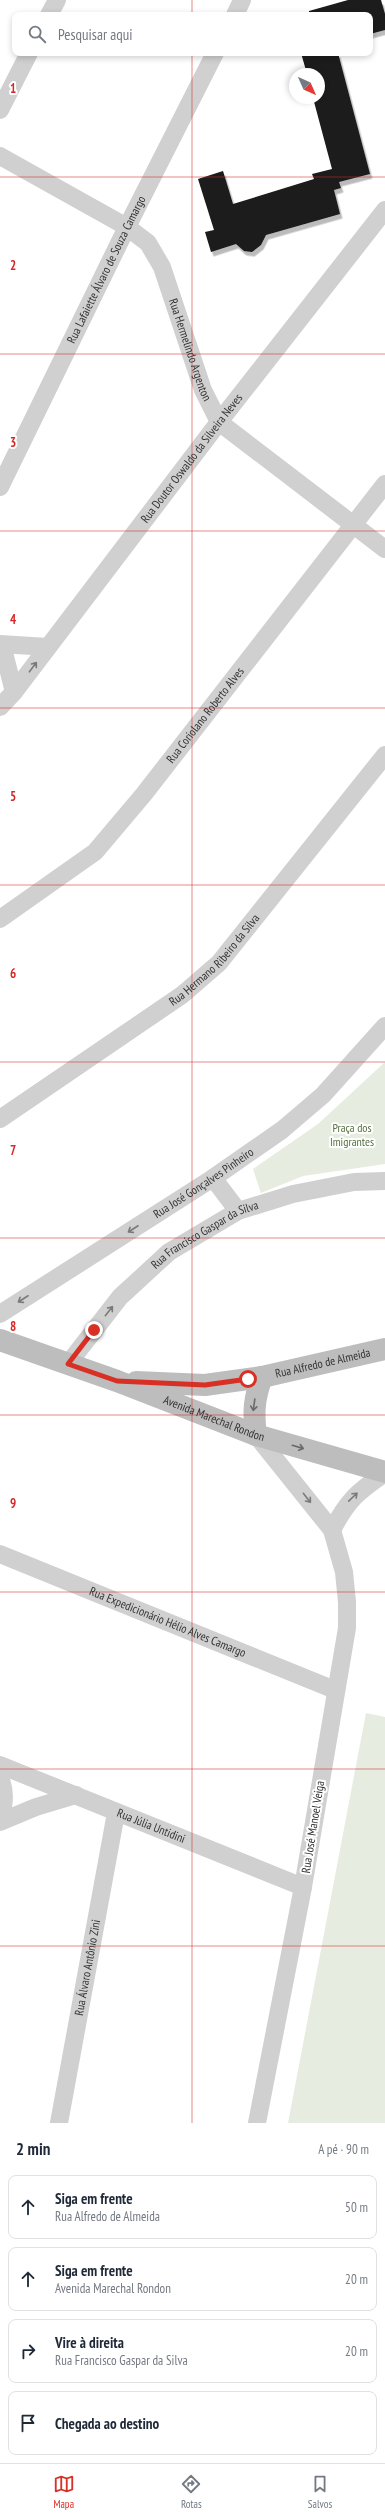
<!DOCTYPE html>
<html lang="pt">
<meta charset="utf-8">
<style>
body{margin:0;font-family:"PT Sans Narrow",sans-serif;background:#f6f6f7;color:#1f2937}
.compass{position:absolute;left:289px;top:68px;width:36px;height:36px;border-radius:50%;background:#fff;box-shadow:0 2px 6px #0003;rotate:135deg}
.stop{position:absolute;width:12px;height:12px;margin:-9px;border:3px solid #d93025;border-radius:50%;background:#fff}
.stop.end{background:#d93025;border-color:#fff;box-shadow:0 1px 4px #0008}
.list{margin:0;padding:0;list-style:none}
h2{display:flex;justify-content:space-between;align-items:center;height:52px;margin:0;padding:0 16px;font-size:17px}
h2 small{font-size:13px;font-weight:400;color:#747a83}
.list li{display:grid;grid-template-columns:26px 1fr auto;gap:12px;align-items:center;box-sizing:border-box;height:64px;margin:0 8px 8px;padding:0 8px;border:1px solid #e0e1e3;border-radius:8px}
.list b{display:block;font-size:15px;white-space:nowrap}
.list p{margin:0;font-size:13px;white-space:nowrap;color:#747a83}
.list em{font-size:13px;font-style:normal;color:#747a83}
.icon{flex:none;width:22px;height:22px;fill:none;stroke:currentColor;stroke-width:2;stroke-linecap:round;stroke-linejoin:round}
.map{position:relative;flex:none;width:385px;height:2123px;overflow:hidden}
.search{position:absolute;background:#fff;box-shadow:0 2px 6px #0003;left:12px;right:12px;top:12px;height:44px;display:flex;align-items:center;gap:10px;box-sizing:border-box;padding:0 14px;border-radius:8px;color:#747a83;font-size:15px}
.sheet{height:340px;background:#fff}
nav{display:flex;justify-content:space-around;align-items:center;box-sizing:border-box;height:56px;border-top:1px solid #e0e1e3;background:#fff;font-size:11px;color:#747a83}
nav a{display:grid;justify-items:center;gap:2px}
nav .on{color:#d93025}
.map>svg:first-child{display:block}
.green{fill:#e6ecdf}
.building{fill:#1a1a1a;filter:url(#shadow)}
.lines{fill:none;stroke-linecap:round;stroke-linejoin:round}
.street{stroke:#d0d0d0;stroke-width:18}
.secondary{stroke:#bdbdbd;stroke-width:22}
.oneway{stroke:#7a7a7a}
.oneway2{stroke:#6a6a6a}
.route{stroke:#d93025;stroke-width:5}
.grid{fill:none;stroke:#d62828;stroke-width:1;stroke-opacity:0.55}
.labels{text-anchor:middle;stroke-width:4;stroke-linejoin:round;paint-order:stroke}
.street-label{font-size:12px;fill:#333;stroke:#fff}
.park-label{font-size:12px;fill:#56703f;stroke:#fff}
.grid-label{font-size:13px;text-anchor:middle;font-weight:bold;fill:#d62828;stroke:#fff;stroke-width:4;stroke-linejoin:round;paint-order:stroke}
</style>
<div class="map">
<svg width="385" height="2123" viewBox="0 0 385 2123">
<defs>
<filter id="shadow"><feDropShadow dx="2.5" dy="4.5" stdDeviation="0" flood-color="#0004"/></filter>
</defs>
<rect width="100%" height="100%" fill="#fff"/>
<path class="green" d="M385,1062v102l-82,12 -42,17 -8,-24 65,-45z
M366,1713l19,4v406h-97z"/>
<path class="building" d="M348,0h33l4,14v16l-15,4v-19h-61v-4z
M301,53h37l32,121 -31,8 2,6 -7,2 6,24 -74,21 -5,10 -9,7 -8,-1 -8,-7 -25,8 -6,-20 9,-2 -16,-51 25,-8 10,33 81,-25 -2,-5 20,-5 -19,-71h6v-24h-12z"/>
<g class="lines">
<g class="street">
<path d="M49,15l8,-15"/>
<path d="M235,15l7,-15"/>
<path d="M0,110l29,-57"/>
<path id="s1" d="M0,156l127,71 21,16 14,24 41,123 16,32 166,127"/>
<path id="s2" d="M0,487l127,-260 88,-174"/>
<path d="M0,644l48,3"/>
<path d="M2,645l12,47"/>
<path id="s3" d="M0,707l14,-15 205,-270 166,-212"/>
<path id="s4" d="M0,919l95,-67 49,-58 241,-310"/>
<path id="s5" d="M0,1119l182,-124 37,-32 166,-208"/>
<path d="M213,1178l25,33"/>
<path id="s6" d="M0,1314l213,-136 69,-48 41,-35 62,-69"/>
<path id="s7" d="M68,1364l52,-67 49,-45 69,-41 55,-17 61,-12 31,-1"/>
<path d="M256,1435l76,95 12,42 3,30v26l-44,259 -46,236"/>
<path d="M332,1530c16,-30 25,-38 53,-57"/>
<path id="s8" d="M0,1554l335,136"/>
<path id="s9" d="M0,1765l303,122"/>
<path d="M0,1777c5,13 5,27 0,39"/>
<path d="M0,1822l36,-15 40,-12"/>
<path id="s10" d="M59,2123l57,-310"/>
</g>
<g class="secondary">
<path id="s11" d="M0,1340l117,41 139,54 129,37"/>
<path id="s12" d="M136,1382l69,3 57,-8 123,-28"/>
<path d="M256,1435c-3,-22 -2,-37 6,-58"/>
</g>
</g>
<defs><path id="oneway-shaft" d="M-6 0H5M1.5-3L5.5 0L1.5 3" fill="none" stroke-width="1.6" stroke-linecap="round" stroke-linejoin="round"/></defs>
<g class="oneway">
<use href="#oneway-shaft" transform="translate(33 667) rotate(-53)"/>
<use href="#oneway-shaft" transform="translate(133 1229) rotate(147)"/>
<use href="#oneway-shaft" transform="translate(23 1299) rotate(147)"/>
<use href="#oneway-shaft" transform="translate(109 1311) rotate(-52)"/>
<use href="#oneway-shaft" transform="translate(353 1497) rotate(-44)"/>
<use href="#oneway-shaft" transform="translate(307 1498) rotate(52)"/>
</g>
<g class="oneway2">
<use href="#oneway-shaft" transform="translate(254 1405) rotate(98)"/>
<use href="#oneway-shaft" transform="translate(298 1447) rotate(16)"/>
</g>
<g class="lines">
<path class="route" d="M94,1330l-26,34 49,17 88,4 43,-6"/>
</g>
<path class="grid" d="M192,0v15M192,53v2070M0,177h385M0,354h385M0,531h385M0,708h385M0,885h385M0,1062h385M0,1238h385M0,1415h385M0,1592h385M0,1769h385M0,1946h385"/>
<g class="labels">
<g class="street-label">
<text dy="4" stroke="none"><textPath href="#s2" startOffset="242">Rua Lafaiette Álvaro de Souza Camargo</textPath></text>
<text dy="4" stroke="none"><textPath href="#s1" startOffset="287">Rua Hermelindo Argenton</textPath></text>
<text dy="4" stroke="none"><textPath href="#s3" startOffset="314">Rua Doutor Oswaldo da Silveira Neves</textPath></text>
<text dy="4" stroke="none"><textPath href="#s4" startOffset="292">Rua Coriolano Roberto Alves</textPath></text>
<text dy="4" stroke="none"><textPath href="#s5" startOffset="268">Rua Hermano Ribeiro da Silva</textPath></text>
<text dy="4" stroke="none"><textPath href="#s6" startOffset="242">Rua José Gonçalves Pinheiro</textPath></text>
<text dy="4" stroke="none"><textPath href="#s7" startOffset="191">Rua Francisco Gaspar da Silva</textPath></text>
<text dy="4" stroke="none"><textPath href="#s12" startOffset="189">Rua Alfredo de Almeida</textPath></text>
<text dy="4" stroke="none"><textPath href="#s11" startOffset="228">Avenida Marechal Rondon</textPath></text>
<text dy="4" stroke="none"><textPath href="#s8" startOffset="181">Rua Expedicionário Hélio Alves Camargo</textPath></text>
<text dy="4" stroke="none"><textPath href="#s9" startOffset="163">Rua Júlia Untidini</textPath></text>
<text transform="translate(313 1827) rotate(-81)" y="4">Rua José Manoel Veiga</text>
<text dy="4" stroke="none"><textPath href="#s10" startOffset="158">Rua Álvaro Antônio Zini</textPath></text>
</g>
<g class="park-label">
<text x="352" y="1132">Praça dos<tspan x="352" dy="14">Imigrantes</tspan></text>
</g>
</g>
<g class="grid-label">
<text x="13" y="93">1</text>
<text x="13" y="270">2</text>
<text x="13" y="447">3</text>
<text x="13" y="624">4</text>
<text x="13" y="801">5</text>
<text x="13" y="978">6</text>
<text x="13" y="1155">7</text>
<text x="13" y="1331">8</text>
<text x="13" y="1508">9</text>
</g>
</svg>
<svg class="compass" viewBox="-18 -18 36 36"><path d="M0-13l5 13h-10z" fill="#e53935"/><path d="M0 13l5-13h-10z" fill="#747a83"/></svg>
<div class="stop" style="left:248px;top:1379px"></div>
<div class="stop end" style="left:94px;top:1330px"></div>
<div class="search"><svg class="icon" aria-label="search" viewBox="0 0 24 24"><circle cx="10" cy="10" r="6"/><path d="M15 15l6 6"/></svg>Pesquisar aqui</div>
</div>
<section class="sheet">
<h2>2 min<small>A pé · 90 m</small></h2>
<ul class="list">
<li><svg class="icon" aria-label="ahead" viewBox="0 0 24 24"><path d="M12 20V5M6 11l6-6 6 6"/></svg><div><b>Siga em frente</b><p>Rua Alfredo de Almeida</p></div><em>50 m</em></li>
<li><svg class="icon" aria-label="ahead" viewBox="0 0 24 24"><path d="M12 20V5M6 11l6-6 6 6"/></svg><div><b>Siga em frente</b><p>Avenida Marechal Rondon</p></div><em>20 m</em></li>
<li><svg class="icon" aria-label="right" viewBox="0 0 24 24"><path d="M7 20v-9h11M14 6l5 5-5 5"/></svg><div><b>Vire à direita</b><p>Rua Francisco Gaspar da Silva</p></div><em>20 m</em></li>
<li><svg class="icon" aria-label="arrive" viewBox="0 0 24 24"><path d="M6 21V4h12l-3 4 3 4H6"/></svg><div><b>Chegada ao destino</b></div></li>
</ul>
</section>
<nav>
<a class="on"><svg class="icon" aria-label="map" viewBox="0 0 24 24"><path d="M3 6l6-2 6 2 6-2v14l-6 2-6-2-6 2zM9 4v14M15 6v14"/></svg>Mapa</a>
<a><svg class="icon" aria-label="directions" viewBox="0 0 24 24"><path d="M12 3l9 9-9 9-9-9zM9 14v-3h6M13 9l2 2-2 2"/></svg>Rotas</a>
<a><svg class="icon" aria-label="saved" viewBox="0 0 24 24"><path d="M7 4h10v16l-5-4-5 4z"/></svg>Salvos</a>
</nav>
